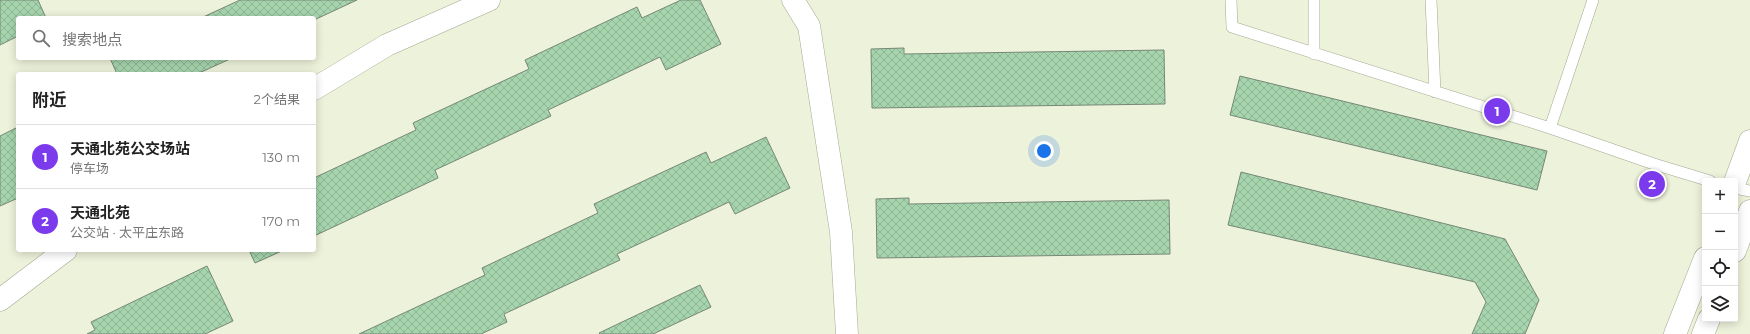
<!DOCTYPE html>
<html lang="zh">
<meta charset="utf-8">
<style>
body{margin:0;font-family:Montserrat,"Noto Sans SC",sans-serif;background:#f6f6f6;color:#222}
.controls{position:absolute;right:12px;bottom:12px;display:grid;overflow:hidden;border-radius:4px;box-shadow:0 2px 10px #0003}
.controls button{width:36px;height:36px;display:grid;place-items:center;padding:0;border:0;border-bottom:1px solid #e0e0e0;background:#fff;color:#222;font:20px sans-serif}
.you{position:absolute;left:1044px;top:151px;width:14px;height:14px;margin:-10px;border:3px solid #fff;border-radius:50%;background:#1a73e8;box-shadow:0 0 0 6px #1a73e833}
.badge{display:grid;place-items:center;width:26px;height:26px;border-radius:50%;background:#7c3aed;color:#fff;font-size:13px;font-weight:700}
.pin{position:absolute;translate:-50% -50%;border:2px solid #fff;box-shadow:0 1px 4px #0006}
.list{margin:0;padding:0;list-style:none}
h2{display:flex;justify-content:space-between;align-items:center;height:52px;margin:0;padding:0 16px;font-size:17px}
h2 small{font-size:13px;font-weight:400;color:#767676}
.list li{display:grid;grid-template-columns:26px 1fr auto;gap:12px;align-items:center;box-sizing:border-box;height:64px;padding:0 16px;border-top:1px solid #e0e0e0}
.list b{display:block;font-size:15px;white-space:nowrap}
.list p{margin:0;font-size:13px;white-space:nowrap;color:#767676}
.list em{font-size:13px;font-style:normal;color:#767676}
.icon{flex:none;width:22px;height:22px;fill:none;stroke:currentColor;stroke-width:2;stroke-linecap:round;stroke-linejoin:round}
.map{position:relative;flex:none;width:1750px;height:334px;overflow:hidden}
.search{position:absolute;background:#fff;box-shadow:0 2px 10px #0003;left:16px;top:16px;width:300px;height:44px;display:flex;align-items:center;gap:10px;box-sizing:border-box;padding:0 14px;border-radius:4px;color:#767676;font-size:15px}
.panel{position:absolute;background:#fff;box-shadow:0 2px 10px #0003;left:16px;top:72px;width:300px;height:180px;border-radius:4px}
.map>svg:first-child{display:block}
.building{fill:url(#building-cross-hatch);stroke:#768778}
.lines{fill:none;stroke-linecap:round;stroke-linejoin:round}
.service-casing{stroke:#a4a893;stroke-width:12}
.minor-casing{stroke:#a4a893;stroke-width:23}
.secondary-casing{stroke:#a4a893;stroke-width:23}
.service{stroke:#fff;stroke-width:11}
.minor{stroke:#fff;stroke-width:22}
.secondary{stroke:#fff;stroke-width:22}
</style>
<div class="map">
<svg width="1750" height="334" viewBox="0 0 1750 334">
<defs>
<pattern id="building-cross-hatch" width="8" height="8" patternUnits="userSpaceOnUse"><rect width="8" height="8" fill="#a6d5ad"/><path d="M0 0l8 8M0 8l8-8" fill="none" stroke="#8eb694"/></pattern>
</defs>
<rect width="100%" height="100%" fill="#edf2da"/>
<path class="building" d="M0,0h38l8,18h-28v18l-18,9z
M240,0h117l-43,20v-2h-113z
M681,0h19l21,44 -55,26 -6,-13 -112,53 3,6 -116,54 3,8 -124,58v-58l102,-48 -3,-7 116,-54 -4,-9 112,-53 5,11z
M904,48v6l260,-4 1,54 -293,4 -1,-59z
M110,58h122l-35,16h-80z
M1240,76l307,75 -10,39 -307,-75z
M18,127v71l-18,8v-70z
M766,137l24,51 -55,26 -6,-12 -112,52 3,6 -116,54 3,8 -26,12h-122l126,-59 -3,-7 116,-55 -4,-9 112,-52 5,11z
M1241,172l264,67 34,61 -14,34h-53l14,-32 -11,-20 -247,-57z
M909,198v6l260,-4 1,54 -293,4 -1,-59z
M249,250h35l-29,13z
M207,266l26,55 -28,13h-118l8,-4 -4,-8z
M700,285l11,22 -58,27h-53l-1,-1z"/>
<g class="lines">
<g class="service-casing">
<path id="service" d="M1231,0l1,27 318,101
M1314,0v54
M1431,0l4,92
M1593,0l-43,128 104,36 56,17
M1735,188l15,3"/>
</g>
<g class="minor-casing">
<path id="minor" d="M793,0l16,26 32,206 6,102
M314,89l73,-44 102,-45
M0,300l66,-50"/>
</g>
<g class="secondary-casing">
<path id="secondary" d="M1735,182l15,-41
M1735,251l15,-40
M1675,334l30,-76
M1703,334l6,-15"/>
</g>
<use href="#service" class="service"/>
<use href="#minor" class="minor"/>
<use href="#secondary" class="secondary"/>
</g>
</svg>
<div class="controls">
<button>+</button>
<button>−</button>
<button><svg class="icon" aria-label="locate" viewBox="0 0 24 24"><circle cx="12" cy="12" r="6"/><path d="M12 2v4M12 18v4M2 12h4M18 12h4"/></svg></button>
<button><svg class="icon" aria-label="layers" viewBox="0 0 24 24"><path d="M12 4l9 5-9 5-9-5zM3 14l9 5 9-5"/></svg></button>
</div>
<div class="you"></div>
<div class="pin badge" style="left:1497px;top:111px">1</div>
<div class="pin badge" style="left:1652px;top:184px">2</div>
<div class="search"><svg class="icon" aria-label="search" viewBox="0 0 24 24"><circle cx="10" cy="10" r="6"/><path d="M15 15l6 6"/></svg>搜索地点</div>
<section class="panel">
<h2>附近<small>2个结果</small></h2>
<ul class="list">
<li><span class="badge">1</span><div><b>天通北苑公交场站</b><p>停车场</p></div><em>130 m</em></li>
<li><span class="badge">2</span><div><b>天通北苑</b><p>公交站 · 太平庄东路</p></div><em>170 m</em></li>
</ul>
</section>
</div>
